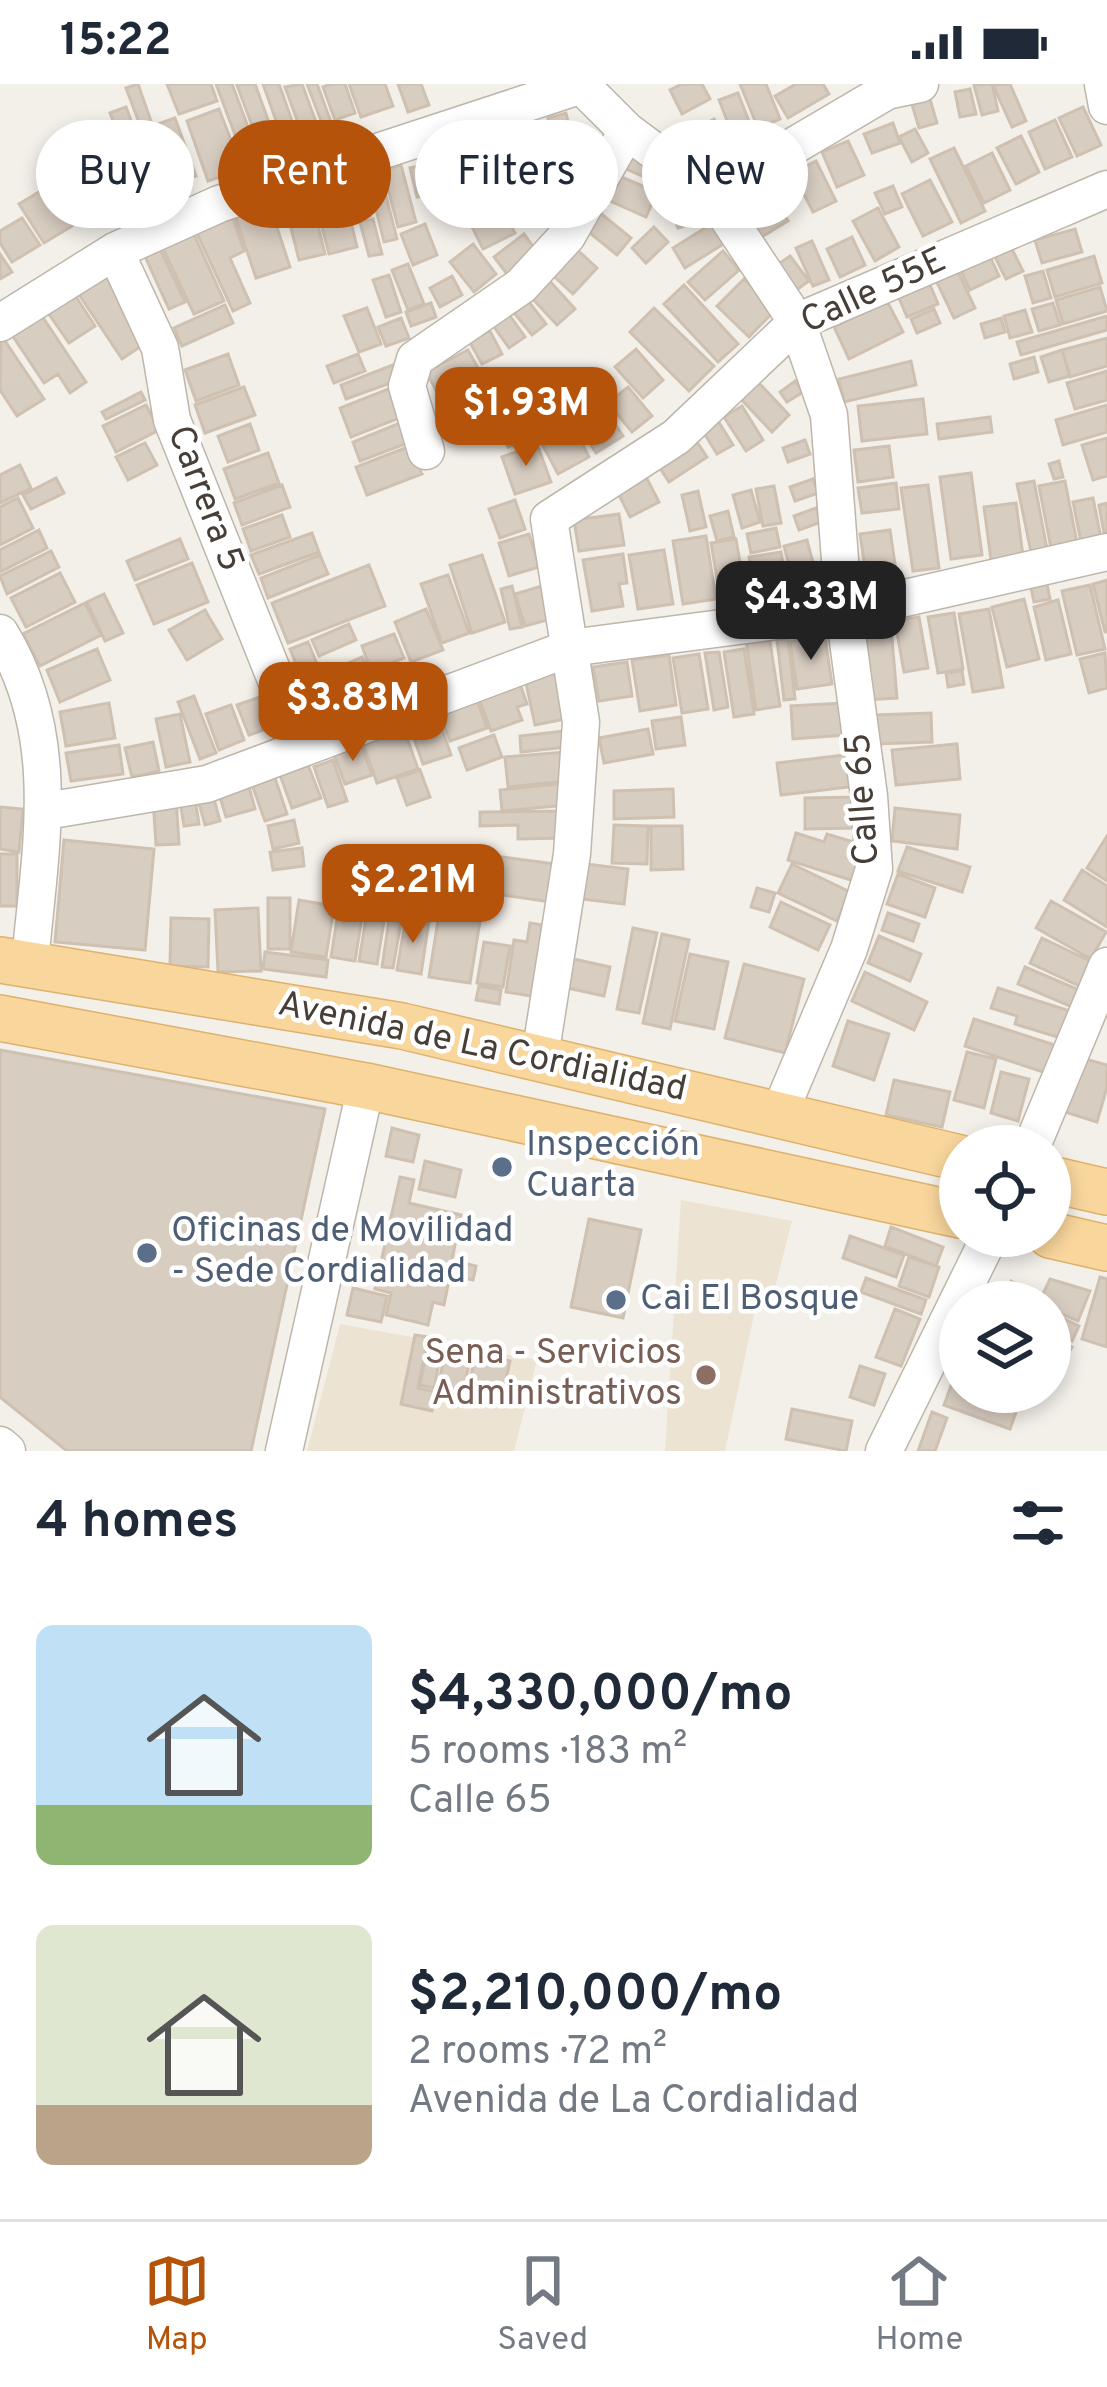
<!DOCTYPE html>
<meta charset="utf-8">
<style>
body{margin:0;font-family:Overpass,sans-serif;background:#f6f6f7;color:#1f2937;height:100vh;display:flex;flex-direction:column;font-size:45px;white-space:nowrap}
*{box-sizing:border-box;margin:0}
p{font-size:39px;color:#747a83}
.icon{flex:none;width:66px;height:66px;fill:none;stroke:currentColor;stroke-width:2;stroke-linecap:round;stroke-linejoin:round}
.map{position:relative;height:1367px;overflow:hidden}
.side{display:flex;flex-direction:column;background:#fff;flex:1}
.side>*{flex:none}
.hud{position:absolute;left:36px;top:36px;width:1035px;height:108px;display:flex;gap:24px}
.tools{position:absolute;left:939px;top:1041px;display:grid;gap:24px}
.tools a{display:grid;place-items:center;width:132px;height:132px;border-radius:50%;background:#fff;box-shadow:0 6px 18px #0003;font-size:60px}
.price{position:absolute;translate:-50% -102px;padding:0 27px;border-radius:24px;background:#b45309;color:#fff;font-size:39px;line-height:78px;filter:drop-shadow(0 3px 6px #0008)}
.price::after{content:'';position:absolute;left:50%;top:72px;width:36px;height:27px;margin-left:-18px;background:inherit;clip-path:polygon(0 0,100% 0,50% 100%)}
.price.selected{background:#222;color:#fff}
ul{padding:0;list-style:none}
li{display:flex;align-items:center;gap:36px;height:300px;padding:0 36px}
li span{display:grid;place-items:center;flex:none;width:336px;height:240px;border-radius:18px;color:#555}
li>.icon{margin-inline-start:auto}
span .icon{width:144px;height:144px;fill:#fffc;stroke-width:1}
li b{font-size:51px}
h2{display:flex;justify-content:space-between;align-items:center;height:144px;padding:0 36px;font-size:51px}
.pill{padding:0 42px;border-radius:54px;background:#fff;box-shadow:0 6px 18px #0003;font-size:42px;line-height:108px}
.pill.selected{background:#b45309;color:#fff}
.status{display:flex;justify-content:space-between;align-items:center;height:84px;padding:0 60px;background:#fff;direction:ltr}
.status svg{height:33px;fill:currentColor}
.tabs{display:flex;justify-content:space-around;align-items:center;height:168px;border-top:3px solid #e0e1e3;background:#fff;font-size:33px;color:#747a83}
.tabs a{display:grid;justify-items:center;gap:6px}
.tabs .selected{color:#b45309}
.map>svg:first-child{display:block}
</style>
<div class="status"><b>15:22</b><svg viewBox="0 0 49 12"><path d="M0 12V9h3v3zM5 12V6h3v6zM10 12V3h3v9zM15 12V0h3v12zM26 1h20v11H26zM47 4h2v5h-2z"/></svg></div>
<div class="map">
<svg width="1107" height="1367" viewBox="0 0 1107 1367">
<rect width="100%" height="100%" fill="#f3efe9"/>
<!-- education -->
<path fill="#ece3d3" d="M681 1116 792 1137 772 1215 758 1212 725 1367H665Z
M340 1240 537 1276 514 1367H307Z"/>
<!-- building -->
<path fill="#d8cdc1" stroke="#cfc1b2" stroke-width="3" d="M138 0 151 37 140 41 126 4Z
M167 0H211L217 17 179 30Z
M216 0H232L261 78 247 83Z
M255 0 278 63 262 68 237 1Z
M263 0H279L297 51 283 56Z
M302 0 320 49 304 55 285 3Z
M307 0H317L335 49 327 52Z
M331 0H345L355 29 335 36 323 3Z
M349 0H385L393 22 361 33Z
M398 0H421L429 21 408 28Z
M682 0H702L710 15 682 30 670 6Z
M740 0H766L780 35 758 44Z
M796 0H823L829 10 788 34 775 12Z
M992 0 998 27 982 31 974 1Z
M1010 0 1026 37 1012 43 993 1Z
M970 5 976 30 960 33 955 8Z
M738 9 754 50 735 57 719 16Z
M929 12 937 39 919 44 911 17Z
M126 23 137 52 121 58 110 29Z
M1083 23 1101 61 1077 72 1059 34Z
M219 25 242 85 208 97 187 37Z
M566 29 579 82 562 86 548 34Z
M175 34 196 92 164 103 144 45Z
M714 35 732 64 713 75 695 46Z
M1055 36 1072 73 1045 85 1029 48Z
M547 37 562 86 551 90 554 101 535 106 517 46Z
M893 39 900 59 872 69 864 50Z
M915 45 928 69 912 78 899 53Z
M1021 52 1039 88 1016 100 997 64Z
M75 54 114 115 79 137 53 96 69 86 56 66Z
M848 57 864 91 837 103 822 68Z
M509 58 531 108 506 120 483 70Z
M478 63 491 118 481 121 467 66Z
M954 64 985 127 961 139 930 75Z
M134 65 149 108 119 118 104 75Z
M461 65 471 106 447 111 437 71Z
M620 65 657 81 651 96 615 80Z
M150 69 161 101 152 105 141 72Z
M992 69 1010 106 984 119 966 82Z
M816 77 836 117 813 128 793 89Z
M432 79 439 108 417 113 410 84Z
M378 81 397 155 384 158 366 84Z
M401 81 416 138 398 143 383 86Z
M359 85 370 132 357 135 345 88Z
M612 89 657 108 646 133 601 113Z
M930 96 952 138 923 152 902 110Z
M893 102 902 123 885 130 875 109Z
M47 103 72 142 44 159 19 120Z
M764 103 776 123 756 136 744 115Z
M701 110 709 134 678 144 670 121Z
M267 113 290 183 256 194 233 125Z
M345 113 357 163 329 170 316 120Z
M313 122 325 170 299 176 287 128Z
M594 124 631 154 617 171 580 141Z
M780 124 788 137 755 157 747 144Z
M878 124 899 163 875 177 853 137Z
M502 125 515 149 483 165 471 141Z
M231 128 244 167 230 174 250 219 233 227 194 143Z
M22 134 40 161 12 178 0 159V147Z
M373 135 382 170 369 172 360 138Z
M713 139 725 159 685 184 673 164Z
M425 140 437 171 413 181 401 150Z
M654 143 668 158 646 179 632 164Z
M191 144 224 217 194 230 160 158Z
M1075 145 1082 168 1042 179 1035 156Z
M524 150 540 172 510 194 494 173Z
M852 153 865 181 840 193 827 165Z
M1006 153 1023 187 1006 195 989 161Z
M812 157 829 196 813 202 796 164Z
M473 160 496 190 474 208 450 178Z
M571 160 597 184 573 210 547 186Z
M158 161 185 218 169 225 143 168Z
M985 162 999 192 970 206 956 176Z
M723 167 739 186 705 216 688 198Z
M0 170 12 188 0 195Z
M790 172 809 197 788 212 770 186Z
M1094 172 1102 199 1055 213 1047 186Z
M952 175 975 224 954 234 931 186Z
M408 180 424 220 408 226 392 186Z
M101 182 150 256 122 275 72 200Z
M1043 187 1051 214 1033 219 1025 192Z
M925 189 938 220 907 233 894 202Z
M389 191 401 228 386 233 373 196Z
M452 192 462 211 440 223 430 204Z
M547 194 575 225 557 241 529 211Z
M744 195 776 225 749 253 717 222Z
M684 201 738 260 718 278 664 220Z
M1100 203 1107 227 1063 240 1056 216Z
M73 208 95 242 69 259 46 226Z
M526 214 546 240 532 251 511 225Z
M887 217 903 248 849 275 834 243Z
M431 219 436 233 411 242 406 228Z
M1053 219 1060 241 1039 247 1032 225Z
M225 221 233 239 182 262 174 244Z
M367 224 381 260 359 268 344 232Z
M654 224 714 282 689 307 630 248Z
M934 225 940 239 917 249 911 235Z
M1025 226 1032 248 1010 254 1004 232Z
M508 229 525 253 509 264 492 240Z
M42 232 86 298 70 309 58 290 44 299 12 251Z
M1107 232V246L1021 271 1017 258Z
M401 234 409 254 386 262 378 243Z
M1001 234 1005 248 985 254 981 240Z
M490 247 502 270 482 280 469 257Z
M1 251 44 315 17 332 0 306Z
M1107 254V282L1070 293 1062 266Z
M636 265 663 296 643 314 615 283Z
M468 266 487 300 445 322 426 288Z
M1062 266 1070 292 1049 298 1041 273Z
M228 270 239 301 196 317 185 286Z
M358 270 365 287 334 299 327 282Z
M1034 273 1038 288 1014 295 1010 280Z
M911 277 916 301 844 318 839 295Z
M398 279 404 294 346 315 341 301Z
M1107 287V316L1075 325 1067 299Z
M757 297 789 331 772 348 740 314Z
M795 297 803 308 787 318 780 308Z
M244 303 255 331 205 349 195 321Z
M628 303 652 332 632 348 608 319Z
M391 304 402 333 351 353 340 324Z
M141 308 145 316 106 335 102 328Z
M598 315 623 352 596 369 572 331Z
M923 315 927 350 862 357 858 322Z
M519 317 534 352 508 363 493 328Z
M146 321 159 346 116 368 103 342Z
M1107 321V348L1063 361 1056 336Z
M742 322 763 356 746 367 724 333Z
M563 323 589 373 558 390 531 339Z
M715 332 733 361 717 370 699 341Z
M990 333 992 348 939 355 937 340Z
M405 337 413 357 360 377 353 358Z
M250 340 259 366 228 378 218 352Z
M691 349 707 373 669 398 653 374Z
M1107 354V392L1093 396 1082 361Z
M805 356 810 370 788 378 783 364Z
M145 359 157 381 128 396 116 373Z
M537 360 551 398 515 410 502 373Z
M410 362 422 390 367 411 356 383Z
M889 362 893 393 858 398 854 366Z
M268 369 279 399 235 415 224 385Z
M1059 377 1063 393 1054 395 1049 380Z
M20 381 31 404 0 419V391Z
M971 389 982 471 951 475 940 393Z
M645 391 659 418 630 433 616 405Z
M56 394 64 409 31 425 23 411Z
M813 395 818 409 795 417 790 403Z
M1034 397 1047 465 1031 468 1017 400Z
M1065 397 1077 459 1051 464 1039 402Z
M896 399 899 425 862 429 858 404Z
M282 401 290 423 242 441 234 419Z
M928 401 939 484 913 487 901 404Z
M774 402 781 439 763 442 756 405Z
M751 406 760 438 742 444 733 411Z
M698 407 706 443 690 447 682 411Z
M18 414 33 444 0 461V423Z
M1093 414 1101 454 1081 458 1073 418Z
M515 416 525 445 500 454 489 425Z
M1016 419 1023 472 991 476 984 423Z
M1107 419V448L1104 449 1099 421Z
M816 424 821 438 799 446 794 432Z
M728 427 734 453 717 457 710 432Z
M619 430 624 461 579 467 574 436Z
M282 431 290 453 251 467 243 445Z
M776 444 780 463 751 469 747 450Z
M39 446 47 464 0 488V466Z
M890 446 896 487 866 491 860 450Z
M312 449 319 468 259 490 251 471Z
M529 450 539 483 509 492 499 459Z
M706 452 716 515 683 520 673 457Z
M180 455 188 475 135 496 127 477Z
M736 455 745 508 720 512 711 459Z
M807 456 817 494 794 500 784 462Z
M664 466 673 520 638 525 629 471Z
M51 467 59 483 7 510 0 492Z
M781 468 788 508 755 513 749 473Z
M623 470 627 499 619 500 623 522 592 527 583 476Z
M320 471 328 490 268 514 261 494Z
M482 471 505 538 472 549 450 481Z
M192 479 208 518 154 540 137 501Z
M369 481 385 522 288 559 272 519Z
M60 489 75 518 26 543 11 514Z
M448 491 469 549 442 559 421 500Z
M1107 496V548H1105L1093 500Z
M1047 500 1050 515 1034 518 1031 504Z
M545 501 555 534 525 542 515 510Z
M1090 501 1105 565 1077 571 1062 507Z
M512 502 522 543 510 545 501 505Z
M104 510 123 549 105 557 87 518Z
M1024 515 1039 575 1007 583 992 523Z
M1058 516 1071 570 1046 576 1034 523Z
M85 519 101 551 40 582 23 550Z
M426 525 443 566 411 578 395 538Z
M989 525 1003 603 973 608 959 530Z
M205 526 222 555 187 576 169 546Z
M954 529 963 585 938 589 928 533Z
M890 531 897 614 865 616 858 534Z
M919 533 928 584 904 588 895 537Z
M349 540 356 556 319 572 312 556Z
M394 550 404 574 371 587 362 562Z
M769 552 780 622 756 626 746 556Z
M825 553 832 600 797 605 790 557Z
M788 555 795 615 784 616 777 556Z
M308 558 335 624 317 631 290 565Z
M97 565 110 596 60 618 47 586Z
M744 565 754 630 734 633 724 568Z
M719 568 728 623 714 626 705 569Z
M1105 569 1107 604 1089 609 1080 575Z
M699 570 708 625 682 629 673 574Z
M669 571 676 621 640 627 632 576Z
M362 573 375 601 337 618 324 590Z
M627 578 632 612 599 617 593 583Z
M560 583 570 634 535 641 524 590Z
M962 587 964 600 948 603 946 589Z
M518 594 527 620 517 623 522 636 491 647 477 609Z
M475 610 487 644 450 657 438 624Z
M194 612 216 669 200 675 178 618Z
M260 613 272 643 249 651 237 621Z
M109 619 115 654 66 662 60 628Z
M842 619 845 651 793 655 791 622Z
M231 621 244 656 219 666 206 630Z
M931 629 932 658 875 660 874 631Z
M180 630 190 678 166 683 156 635Z
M437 630 451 671 423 680 409 640Z
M681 633 685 661 656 665 652 637Z
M401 637 418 685 377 699 360 651Z
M648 645 653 670 604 679 599 654Z
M565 647 567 663 521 668 520 652Z
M494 651 502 673 467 686 459 664Z
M153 658 159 687 132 693 125 664Z
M957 660 960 695 896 701 892 666Z
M119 661 123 690 71 697 66 669Z
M361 661 372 691 345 700 334 670Z
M565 668 567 697 508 703 505 673Z
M853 670 857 702 781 711 777 679Z
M333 676 347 717 328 723 314 683Z
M308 681 321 714 292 724 280 691Z
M272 685 287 730 265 737 249 692Z
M420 686 430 713 407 721 397 694Z
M246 692 255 725 226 733 216 700Z
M567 699 568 721 502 727 500 706Z
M211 704 220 737 205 741 196 708Z
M673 705 674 733 614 735V707Z
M194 709 199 740 184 742 179 711Z
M176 713 179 760 156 761 153 714Z
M859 713V744L805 745V714Z
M0 723 23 725 19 768 0 765Z
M895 724 960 731 957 765 892 757Z
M565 727V754L518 755V741L480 742V728Z
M294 736 299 759 273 765 268 742Z
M614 741 648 742 647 780 612 779Z
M651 742H682L683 785 651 786Z
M796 749 824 758 827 750 864 761 854 797 788 776Z
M1107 752V797L1087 784Z
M64 756 154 765 145 866 55 858Z
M907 763 970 783 962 808 898 787Z
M302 764 304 782 273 786 270 768Z
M0 770H17V822H0Z
M494 772 563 781 558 819 489 809Z
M586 780 628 785 624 820 582 815Z
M792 780 850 808 837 837 778 809Z
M1082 786 1107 802V843L1064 816Z
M898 790 935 804 925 833 887 820Z
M467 797H482V813H467Z
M757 804 775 809 769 828 751 823Z
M268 814H290V865H268Z
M299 816 334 822 326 873 291 868Z
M340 816 364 820 355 877 331 873Z
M1051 817 1106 848 1091 875 1036 844Z
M781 818 830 841 818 866 770 843Z
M368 822 386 825 377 880 359 877Z
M258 824 261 887 218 888 215 826Z
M440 824 481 831 470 899 429 893Z
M888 829 919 840 913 857 882 846Z
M406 833 429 837 421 890 397 886Z
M171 834 209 835 208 883 170 882Z
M389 836 401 838 393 884 382 883Z
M530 839 548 842 537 913 506 908 514 856 527 858Z
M633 844 657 849 639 929 617 925Z
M662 850 689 856 670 945 643 939Z
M879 852 921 870 910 897 868 879Z
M1042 854 1098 881 1086 905 1030 879Z
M484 858 510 862 503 903 477 899Z
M265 868 328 876 326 893 263 885Z
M690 870 728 878 714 945 675 937Z
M569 874 610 883 604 912 563 903Z
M744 880 804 895 785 969 725 954Z
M1025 883 1084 908 1077 925 1018 900Z
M865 888 927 918 914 946 852 917Z
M479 902 501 906 499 920 476 916Z
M998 904 1076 929 1067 956 1015 940 1017 932 991 924Z
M974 935 1058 962 1049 990 965 962Z
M848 937 889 950 874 996 833 982Z
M0 966 325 1025 251 1367H67L0 1313Z
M967 968 996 975 984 1024 954 1016Z
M1078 973 1107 981V1003L1097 1038 1062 1027Z
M1001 988 1029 995 1018 1037 991 1029Z
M894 996 950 1008 942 1043 886 1031Z
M392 1044 419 1051 413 1078 386 1072Z
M425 1077 461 1086 455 1113 419 1105Z
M400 1093 414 1096 409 1119 461 1131 452 1176 476 1182 473 1196 450 1191 444 1221 433 1218 428 1241 386 1231 391 1209 375 1205Z
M589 1135 641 1146 623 1234 571 1223Z
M891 1143 943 1163 936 1182 885 1162Z
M850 1152 904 1171 896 1193 843 1174Z
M909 1173 939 1183 929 1213 899 1202Z
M1100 1193 1107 1195V1263L1082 1255Z
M866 1194 926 1216 921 1230 861 1208Z
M1050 1195 1090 1207 1078 1237 1050 1225V1218H1039Z
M1011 1197 1038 1212 1035 1218H1000Z
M353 1204 387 1212 381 1238 347 1231Z
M895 1225 920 1235 901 1282 876 1273Z
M1054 1230 1079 1242 1072 1257 1050 1247Z
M415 1251 428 1253 418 1304 436 1308 432 1327 401 1320Z
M1051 1251 1072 1263 1050 1302V1252Z
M429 1255 443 1258 434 1304 420 1301Z
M446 1265 471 1270 461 1318 436 1312Z
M476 1269 510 1277 500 1322 466 1315Z
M860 1282 885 1290 874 1321 850 1313Z
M955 1291 960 1292V1308H1003L1021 1314 1010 1345 944 1321Z
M792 1325 852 1337 846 1367 786 1355Z
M932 1328 947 1334 935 1367H918Z"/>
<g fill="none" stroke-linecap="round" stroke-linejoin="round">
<!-- minor casing -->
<g stroke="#bfb6ab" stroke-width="39">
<path id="minor" d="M1103 0 1107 22
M583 3 627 47 712 110 797 238 829 331 844 528 869 712 874 785 849 865 779 1030
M712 110 887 7 920 0
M115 167 160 264 172 336 302 661
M0 239 115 167 219 120 585 0
M426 367 407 302 415 275 521 202 567 152 627 47
M0 549C64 652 40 765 30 878
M46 727 207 700 570 564 844 528 1107 468
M540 972 572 770 581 638 549 435 676 353 797 238 1107 105
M1032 1062 1107 882
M0 1361 7 1367
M284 1367 366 1002
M884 1367 990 1152"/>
</g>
<!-- major casing -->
<g stroke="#deb26c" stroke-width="48">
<path id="major" d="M0 876 402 942 960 1074
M0 934 366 1002 960 1131
M1050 1095 1107 1108
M1050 1151 1107 1164"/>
</g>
<!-- minor -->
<use href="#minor" stroke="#fff" stroke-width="36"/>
<!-- major -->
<use href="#major" stroke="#f9d69c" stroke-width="45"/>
</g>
<!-- markers -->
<g fill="#5c6f8a" stroke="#fff" stroke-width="4.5">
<circle cx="502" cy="1083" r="12"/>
<circle cx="147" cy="1169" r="12"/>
<circle cx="616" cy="1216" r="12"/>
</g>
<circle fill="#8d6e63" stroke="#fff" stroke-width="4.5" cx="706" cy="1291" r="12"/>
<g text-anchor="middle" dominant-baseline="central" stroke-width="9" stroke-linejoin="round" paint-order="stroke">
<!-- street labels -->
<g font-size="36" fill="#473f37" stroke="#fff">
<text transform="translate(874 208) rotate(-25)">Calle 55E</text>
<text transform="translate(204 415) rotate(69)">Carrera 5</text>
<text transform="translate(864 715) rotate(-94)">Calle 65</text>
<text transform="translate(482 964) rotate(12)">Avenida de La Cordialidad</text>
</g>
<!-- service labels -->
<g font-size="36" fill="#4e5e75" stroke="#fff" text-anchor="start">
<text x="526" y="1062">Inspección<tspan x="526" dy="41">Cuarta</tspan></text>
<text x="171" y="1148">Oficinas de Movilidad<tspan x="171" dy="41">- Sede Cordialidad</tspan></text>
<text x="640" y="1216">Cai El Bosque</text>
</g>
<!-- education labels -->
<g font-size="36" fill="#785e54" stroke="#fff" text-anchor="end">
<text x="682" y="1270">Sena - Servicios<tspan x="682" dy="41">Administrativos</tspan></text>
</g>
</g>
</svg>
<div class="tools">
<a><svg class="icon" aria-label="locate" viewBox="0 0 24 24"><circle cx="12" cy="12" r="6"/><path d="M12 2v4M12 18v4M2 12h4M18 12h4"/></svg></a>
<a><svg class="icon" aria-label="layers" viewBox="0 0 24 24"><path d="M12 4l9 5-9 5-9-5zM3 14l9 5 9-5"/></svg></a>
</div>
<b class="price" style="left:526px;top:385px">$1.93M</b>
<b class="price selected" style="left:811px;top:579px">$4.33M</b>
<b class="price" style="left:353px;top:680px">$3.83M</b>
<b class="price" style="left:413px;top:862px">$2.21M</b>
<div class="hud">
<a class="pill">Buy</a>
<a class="pill selected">Rent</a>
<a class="pill">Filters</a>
<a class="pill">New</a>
</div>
</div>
<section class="side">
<h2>4 homes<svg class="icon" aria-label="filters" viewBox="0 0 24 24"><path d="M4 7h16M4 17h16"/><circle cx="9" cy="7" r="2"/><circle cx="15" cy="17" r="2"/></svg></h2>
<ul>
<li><span style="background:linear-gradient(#bfe0f5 75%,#8fb573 0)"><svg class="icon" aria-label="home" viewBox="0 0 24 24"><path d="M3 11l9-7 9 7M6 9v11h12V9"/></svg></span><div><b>$4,330,000/mo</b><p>5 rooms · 183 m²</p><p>Calle 65</p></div></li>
<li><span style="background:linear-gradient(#dfe7d0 75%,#b9a48a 0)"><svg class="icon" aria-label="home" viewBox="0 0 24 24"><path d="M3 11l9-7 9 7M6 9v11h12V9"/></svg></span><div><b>$2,210,000/mo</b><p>2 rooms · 72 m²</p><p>Avenida de La Cordialidad</p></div></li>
</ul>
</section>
<nav class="tabs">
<a class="selected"><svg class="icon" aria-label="map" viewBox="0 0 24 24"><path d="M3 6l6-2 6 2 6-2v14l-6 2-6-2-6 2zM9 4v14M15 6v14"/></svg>Map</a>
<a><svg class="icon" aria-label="saved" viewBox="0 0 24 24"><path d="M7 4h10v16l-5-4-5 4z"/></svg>Saved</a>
<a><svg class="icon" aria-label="home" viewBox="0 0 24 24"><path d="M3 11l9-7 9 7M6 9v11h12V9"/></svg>Home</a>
</nav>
